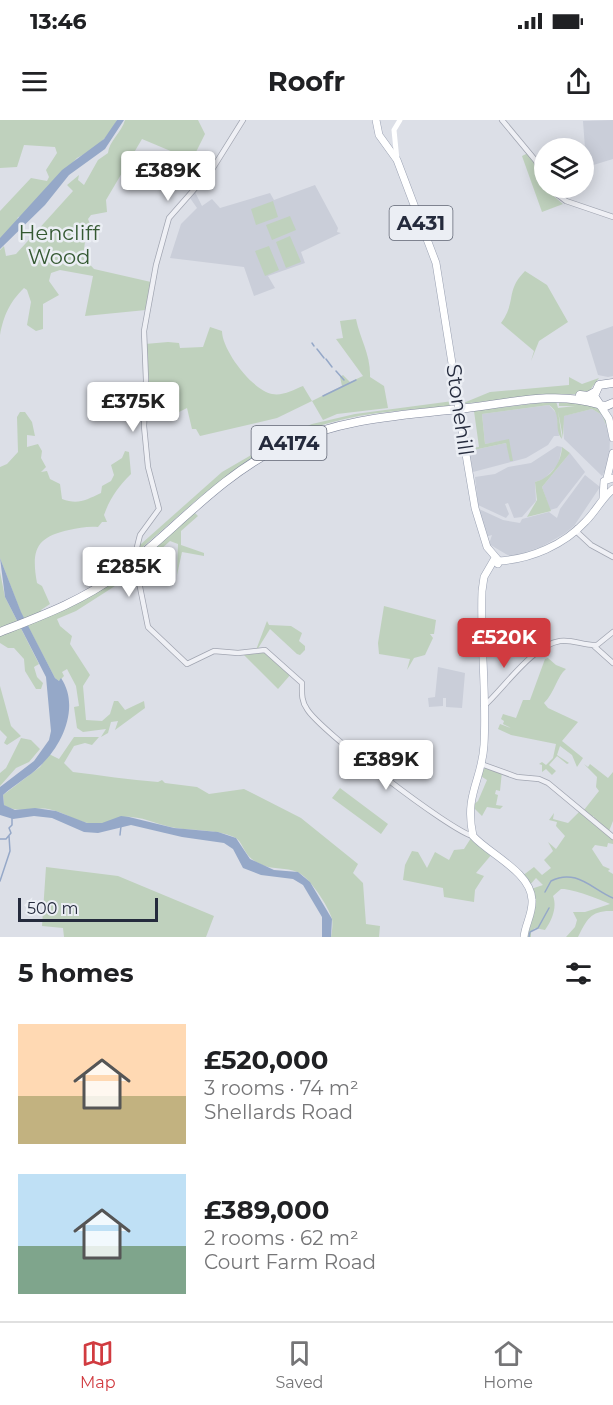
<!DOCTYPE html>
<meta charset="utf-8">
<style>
body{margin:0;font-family:Montserrat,sans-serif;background:#f6f6f6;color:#202124;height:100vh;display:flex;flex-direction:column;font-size:22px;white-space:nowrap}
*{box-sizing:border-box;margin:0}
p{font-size:20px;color:#757577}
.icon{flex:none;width:33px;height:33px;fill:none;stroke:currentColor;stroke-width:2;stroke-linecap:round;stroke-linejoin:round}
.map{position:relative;height:817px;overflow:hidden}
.panel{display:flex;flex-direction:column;background:#fff;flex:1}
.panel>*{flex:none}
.controls{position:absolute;left:534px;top:18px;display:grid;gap:12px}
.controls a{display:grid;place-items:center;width:60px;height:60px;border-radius:50%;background:#fff;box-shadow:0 3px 15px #0003;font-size:30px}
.scale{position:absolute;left:18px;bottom:15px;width:140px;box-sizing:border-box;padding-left:6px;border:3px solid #252b3d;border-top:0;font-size:16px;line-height:21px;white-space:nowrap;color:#252b3d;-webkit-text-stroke:4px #ebeef4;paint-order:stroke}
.price{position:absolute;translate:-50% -51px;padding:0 14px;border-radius:6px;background:#fff;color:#222;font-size:20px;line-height:39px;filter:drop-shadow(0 2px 3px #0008)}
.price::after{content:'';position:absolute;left:50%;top:36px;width:18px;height:14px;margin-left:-9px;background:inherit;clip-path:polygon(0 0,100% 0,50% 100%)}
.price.current{background:#d13b40;color:#fff}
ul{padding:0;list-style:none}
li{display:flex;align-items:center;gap:18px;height:150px;padding:0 18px}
li span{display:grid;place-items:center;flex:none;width:168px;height:120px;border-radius:0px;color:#555}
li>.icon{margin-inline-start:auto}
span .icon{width:72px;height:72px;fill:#fffc;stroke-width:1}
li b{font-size:26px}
h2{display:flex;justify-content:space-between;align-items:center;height:72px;padding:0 18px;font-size:26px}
.status{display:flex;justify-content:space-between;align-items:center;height:42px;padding:0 30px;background:#fff;direction:ltr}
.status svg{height:16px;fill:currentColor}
header{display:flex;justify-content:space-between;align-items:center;height:78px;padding:0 18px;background:#fff;font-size:27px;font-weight:700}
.menu{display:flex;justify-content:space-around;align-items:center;height:84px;border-top:2px solid #e0e0e0;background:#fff;font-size:16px;color:#757577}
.menu a{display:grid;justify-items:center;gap:3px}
.menu .current{color:#d13b40}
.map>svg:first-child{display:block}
</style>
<div class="status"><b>13:46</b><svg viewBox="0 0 49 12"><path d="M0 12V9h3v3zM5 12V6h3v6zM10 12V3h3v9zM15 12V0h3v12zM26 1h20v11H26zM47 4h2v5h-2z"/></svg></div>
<header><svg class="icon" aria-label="menu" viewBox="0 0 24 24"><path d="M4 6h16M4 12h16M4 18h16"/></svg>Roofr<svg class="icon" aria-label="share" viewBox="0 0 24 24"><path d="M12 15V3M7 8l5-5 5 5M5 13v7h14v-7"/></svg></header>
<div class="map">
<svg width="613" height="817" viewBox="0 0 613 817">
<rect width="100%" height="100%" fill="#dcdfe7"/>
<!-- built -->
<path fill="#caced9" d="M613 0V39L590 46 585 28 583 1Z
M315 65 338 108 337 112 341 113 301 132 305 143 268 156 275 168 254 176 244 147 170 138 181 104 197 88 190 78 195 72 202 86 212 79 220 88 270 73 274 80Z
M613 206V256L608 257 598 255 586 216Z
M549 285 557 294 559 316H554L548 325 526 338 473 352 469 331 506 323 511 338 508 320 485 324 482 294Z
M592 289 602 295 610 316 609 345 602 356 564 319 563 296Z
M557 326 562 327 558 345 544 359 535 362 536 381 522 397 514 398 508 383 505 384 509 394 506 398 478 385 475 357 495 354 508 347 531 343Z
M570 333 585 352 557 388 550 390 542 367Z
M585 355 600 367 574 406 564 414 541 427 511 437 489 424 492 415 485 417 479 389 503 400 520 403 522 399 549 392 557 398 560 389Z
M438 547 465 553 462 588 446 587V578H443V586L429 587 428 578 435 577Z"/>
<!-- green -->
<path fill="#bfd1bd" d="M0 0H117C109 17 94 30 77 38L24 96 18 97 14 107 0 120V91L31 58 47 61 49 57 46 50 57 33 55 27 24 25 17 47 0 48Z
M125 0H198L205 14 192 40 142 19 106 80 107 92 91 95 88 99 91 106 86 114 83 137 94 149 151 162 146 190 85 196 93 156 60 150 51 153 49 161 59 175 43 184V209L36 211 27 205 31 182 27 170 24 168C9 183 4 195 0 215V130L4 126 6 136 16 134 73 71 67 65 79 55 78 60 84 65 98 40 108 33C109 21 122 12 125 0Z
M528 33 536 43 544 68 563 84 542 92 522 36Z
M273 81 278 97 256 105 251 89Z
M290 96 296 110 272 120 266 105Z
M290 116 301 142 286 148 276 122Z
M269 126 279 150 265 156 255 131Z
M525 151 547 165 568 202 539 221 531 241 534 231 501 203C517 181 505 171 525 151Z
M356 199C360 219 371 235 370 257L384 266 388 288 337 294 323 300 312 281 342 266 340 257 343 255 350 262 363 256 336 219 343 218 340 201Z
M210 207 222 211C222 230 252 270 272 274 283 276 293 270 303 266L312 281 277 298 200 316 196 309H192L187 288 179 292 178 284 163 286 147 279 145 224 168 222 179 223 180 228 203 227Z
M569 257 582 264 599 258 587 274 543 275 461 284 490 272 569 265Z
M453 281 456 285C414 290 370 291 329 303 251 324 197 381 137 432L138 422 141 424 222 352 284 316 312 304 355 294Z
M556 281 558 288 575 286H559V281L592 284 605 292 608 310 602 295 592 289 564 296 563 318 558 291 562 319C553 309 563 294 549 285L482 294 485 324 509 319 513 341H510L506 323 469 331 470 328 479 327 474 291Z
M20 292H25L32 302 35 316 27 315V327L38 324 42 331 41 338 46 347 41 352 47 351 50 359 60 364 62 379C78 385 86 380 101 373L102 366 111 361 114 355 111 345 122 338 125 331 129 332 131 354C118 367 110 378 104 395L107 402H102L98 407C88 406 79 408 69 410 36 417 31 430 37 463L42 466 50 484 41 490 44 498 75 484 195 393 198 396 181 411V425L204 433V436L182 432 177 455 178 424 170 421 148 441 143 450 137 451 134 448 136 462 115 466 76 491 57 499 60 506 72 516 70 524 90 555 83 566 86 600 102 601 110 594 114 581H118L125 590 144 581 145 588 115 610 118 601 111 602 108 613 101 617 106 609 83 612 77 608 74 587 79 586 76 566 67 549 62 552 64 556 59 561 55 558 21 493 0 438V347L7 344 18 332 17 297Z
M562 327 570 333 542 367 551 391 527 397 537 380 535 362C551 358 561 343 562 327Z
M0 452 5 477 39 544 34 547 37 557 43 563 41 569H36L25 551 24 539 14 528H8L0 523Z
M384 486 436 500 434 514H430L433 518 425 535 414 538 407 550 410 539 379 534 378 523Z
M267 501 269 505 291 506 302 513 299 521 305 526V530L300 535 297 534 270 509 257 530H263L291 554 278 569 243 534 256 530Z
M548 538 556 545 566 549C557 556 555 572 544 583L548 588 578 602 562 621 583 638 577 647 572 635 560 626 557 635 569 643 567 644 557 636 549 645 556 651 552 655 546 649 542 652V645L539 644 542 642 546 645 553 638 556 624 511 615 498 609 500 604 511 608 503 604 504 601 501 599 503 594 516 598 523 580H530L545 539Z
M0 566 11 606 21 616 7 625 4 623 7 617 0 610Z
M74 617H99L92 625 85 623 74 626 64 643 73 652C99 655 130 660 158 662L162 660 165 663 197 667 209 674 244 669 301 698 358 744 353 753 363 763 366 804 380 806 379 817H331C332 812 333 804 332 799 329 787 309 756 297 752 286 747 274 750 262 745 241 736 245 722 234 717 216 709 195 711 176 708 161 706 147 698 131 697 118 695 109 704 96 704 79 704 65 692 48 689 34 687 17 694 4 685L3 675 40 647 49 634 59 639Z
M21 618 31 620 40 629 29 642 16 648 0 666V653L6 648Z
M584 644 588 647 590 644 608 658 613 652V701L609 711 593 698 594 696 592 697 584 690 599 671 596 667 597 657Z
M485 648 502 651 500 671 496 670 495 674 498 675 496 685 503 686 500 689 487 687 482 696 472 686 478 681 487 660 479 655Z
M340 668 388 704 381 714 332 678Z
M579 692 613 718V724L608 723 607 727 595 725 592 729 603 746 610 749 608 751 613 754V791C591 790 587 799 578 817H566L575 807 577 800 573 792H585L610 784C600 779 570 768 561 769L553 776C557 786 553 799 545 810L535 808 531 812V817H526L531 769 543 765 536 758 529 766 522 756 534 747 542 755 551 748 544 740 553 731 548 722 556 729 565 716 556 706 557 702 549 700 554 693 553 699 568 703Z
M471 718 492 734 476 753 484 756 475 770 474 782 444 777 443 768 403 760 405 745 412 731 418 732 427 748 435 732 449 740 454 730 464 729Z
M46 747 118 756 214 796 206 817H64L63 808 42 806Z"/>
<!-- water -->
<path fill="#95a8c8" d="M117 0H124L105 29 69 55 45 85 0 129V118L62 50 104 19Z
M0 438 21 492 55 558 59 561 61 558C80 586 63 625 40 646 29 657 15 664 3 675L4 685 15 690 35 688 56 691 87 703H102L121 696 129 697 174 708 218 712 236 718 250 739 274 750 298 752 310 762 332 799 331 817H322V797L303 765 293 759 261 755 243 748 233 729 224 723 182 717 131 705 98 713 84 712 52 698 34 696 13 699 0 695V667L34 641 49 620 51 611 46 557 5 477Z"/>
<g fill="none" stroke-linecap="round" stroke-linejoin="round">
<!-- stream -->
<path stroke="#95a8c8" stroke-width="1.5" d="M312 223 314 226
M317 229 324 238
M326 239 332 247
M336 251 344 260
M323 276 356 260
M120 715 121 706
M0 719H6L11 713 9 708 12 705V697
M0 761 10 731 9 716
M545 772 551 761C576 748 592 769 613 778
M529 817 530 812 538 808 549 788"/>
<!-- tertiary casing -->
<g stroke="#a1a5b1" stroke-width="6">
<path id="tertiary" d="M502 0 536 41 544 60
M549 68 566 81 613 97
M577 408 576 411 591 425 613 437
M136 431 140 415 159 389 148 347 144 306 146 260 144 211 156 145 169 98 213 48 243 0
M136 447 148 507 187 544 214 531 238 533 265 530 302 563C302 572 301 581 307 589 319 610 452 712 473 716
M594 526 613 543
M484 586C504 568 533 525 560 521 572 519 585 526 597 525L613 512
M481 644 517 657 539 659 548 663 613 717"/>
</g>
<!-- primary casing -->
<g stroke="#9ba2b3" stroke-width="8">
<path id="primary" d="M376 0 379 15 397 40 436 143 458 281
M600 285 609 299 613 318
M459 293 475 388 487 427 499 441
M607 358 613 333
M603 378 604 361 613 358
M495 438 484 457 482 471C480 523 487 574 484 625 482 661 464 674 473 716 489 734 531 752 532 780 533 793 525 805 524 817
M498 444 499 441C531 439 564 425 586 401 596 391 602 378 613 369"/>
</g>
<!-- trunk casing -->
<g stroke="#838a9e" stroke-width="9">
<path id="trunk" d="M613 263 599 265 594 276 600 285 606 286 613 283
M580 275 588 276 595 272
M0 512C41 496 82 481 118 454 173 412 219 356 282 326 340 298 404 295 467 288 509 283 557 271 598 284"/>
</g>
<!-- tertiary -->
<use href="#tertiary" stroke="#eff0f5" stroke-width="4.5"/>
<!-- secondary -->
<path stroke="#fff" stroke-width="5" d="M397 40 394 10 400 0"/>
<!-- primary -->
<use href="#primary" stroke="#fff" stroke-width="7"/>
<!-- trunk -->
<use href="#trunk" stroke="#fff" stroke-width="8"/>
<!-- tertiary-bridge casing -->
<g stroke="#a1a5b1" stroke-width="6" stroke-linecap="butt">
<path id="tertiary-bridge" d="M136 447V431"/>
</g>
<!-- primary-bridge casing -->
<g stroke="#9ba2b3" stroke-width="8" stroke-linecap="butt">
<path id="primary-bridge" d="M458 281 459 293"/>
</g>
<!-- tertiary-bridge -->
<use href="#tertiary-bridge" stroke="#eff0f5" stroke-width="4.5"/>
<!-- primary-bridge -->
<use href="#primary-bridge" stroke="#fff" stroke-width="7"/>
</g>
<g text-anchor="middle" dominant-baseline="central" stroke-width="5" stroke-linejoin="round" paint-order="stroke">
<!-- shield labels -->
<g fill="#ebeef4" stroke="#606674" stroke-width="1.5">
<rect x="389.5" y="86" width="63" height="34" rx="4.5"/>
<rect x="251.5" y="306" width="75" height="34" rx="4.5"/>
</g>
<g font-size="20" font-weight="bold" fill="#252b3d">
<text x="421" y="103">A431</text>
<text x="289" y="323">A4174</text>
</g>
<!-- park labels -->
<g font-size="21" fill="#355932" stroke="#ebeef4">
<text x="59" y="112">Hencliff<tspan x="59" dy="24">Wood</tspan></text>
</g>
<!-- street labels -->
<g font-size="21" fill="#252b3d" stroke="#ebeef4">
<text transform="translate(460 290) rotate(82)">Stonehill</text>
</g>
</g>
</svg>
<div class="controls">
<a><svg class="icon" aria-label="layers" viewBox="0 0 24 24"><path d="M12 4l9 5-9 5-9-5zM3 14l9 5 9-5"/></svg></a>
</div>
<div class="scale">500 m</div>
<b class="price" style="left:168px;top:82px">£389K</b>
<b class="price" style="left:133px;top:313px">£375K</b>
<b class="price" style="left:129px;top:478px">£285K</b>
<b class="price current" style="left:504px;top:549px">£520K</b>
<b class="price" style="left:386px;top:671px">£389K</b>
</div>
<section class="panel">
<h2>5 homes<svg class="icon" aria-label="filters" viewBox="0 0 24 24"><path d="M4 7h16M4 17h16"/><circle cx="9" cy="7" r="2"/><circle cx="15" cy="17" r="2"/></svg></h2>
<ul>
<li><span style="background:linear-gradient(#ffd9b3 60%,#c2b280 0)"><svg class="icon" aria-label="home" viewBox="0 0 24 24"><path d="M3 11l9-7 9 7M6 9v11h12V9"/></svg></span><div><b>£520,000</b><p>3 rooms · 74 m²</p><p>Shellards Road</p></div></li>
<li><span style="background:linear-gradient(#bfe0f5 60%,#7fa58c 0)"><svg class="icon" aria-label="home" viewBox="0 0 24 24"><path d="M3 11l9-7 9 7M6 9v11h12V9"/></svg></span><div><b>£389,000</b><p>2 rooms · 62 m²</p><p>Court Farm Road</p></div></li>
</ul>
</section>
<nav class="menu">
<a class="current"><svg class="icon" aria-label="map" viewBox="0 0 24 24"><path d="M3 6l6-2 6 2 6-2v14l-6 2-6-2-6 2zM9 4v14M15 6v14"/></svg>Map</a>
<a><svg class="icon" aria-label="saved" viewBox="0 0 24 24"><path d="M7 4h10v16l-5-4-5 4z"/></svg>Saved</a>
<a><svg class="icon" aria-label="home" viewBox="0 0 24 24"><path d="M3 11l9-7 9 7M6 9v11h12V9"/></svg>Home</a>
</nav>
